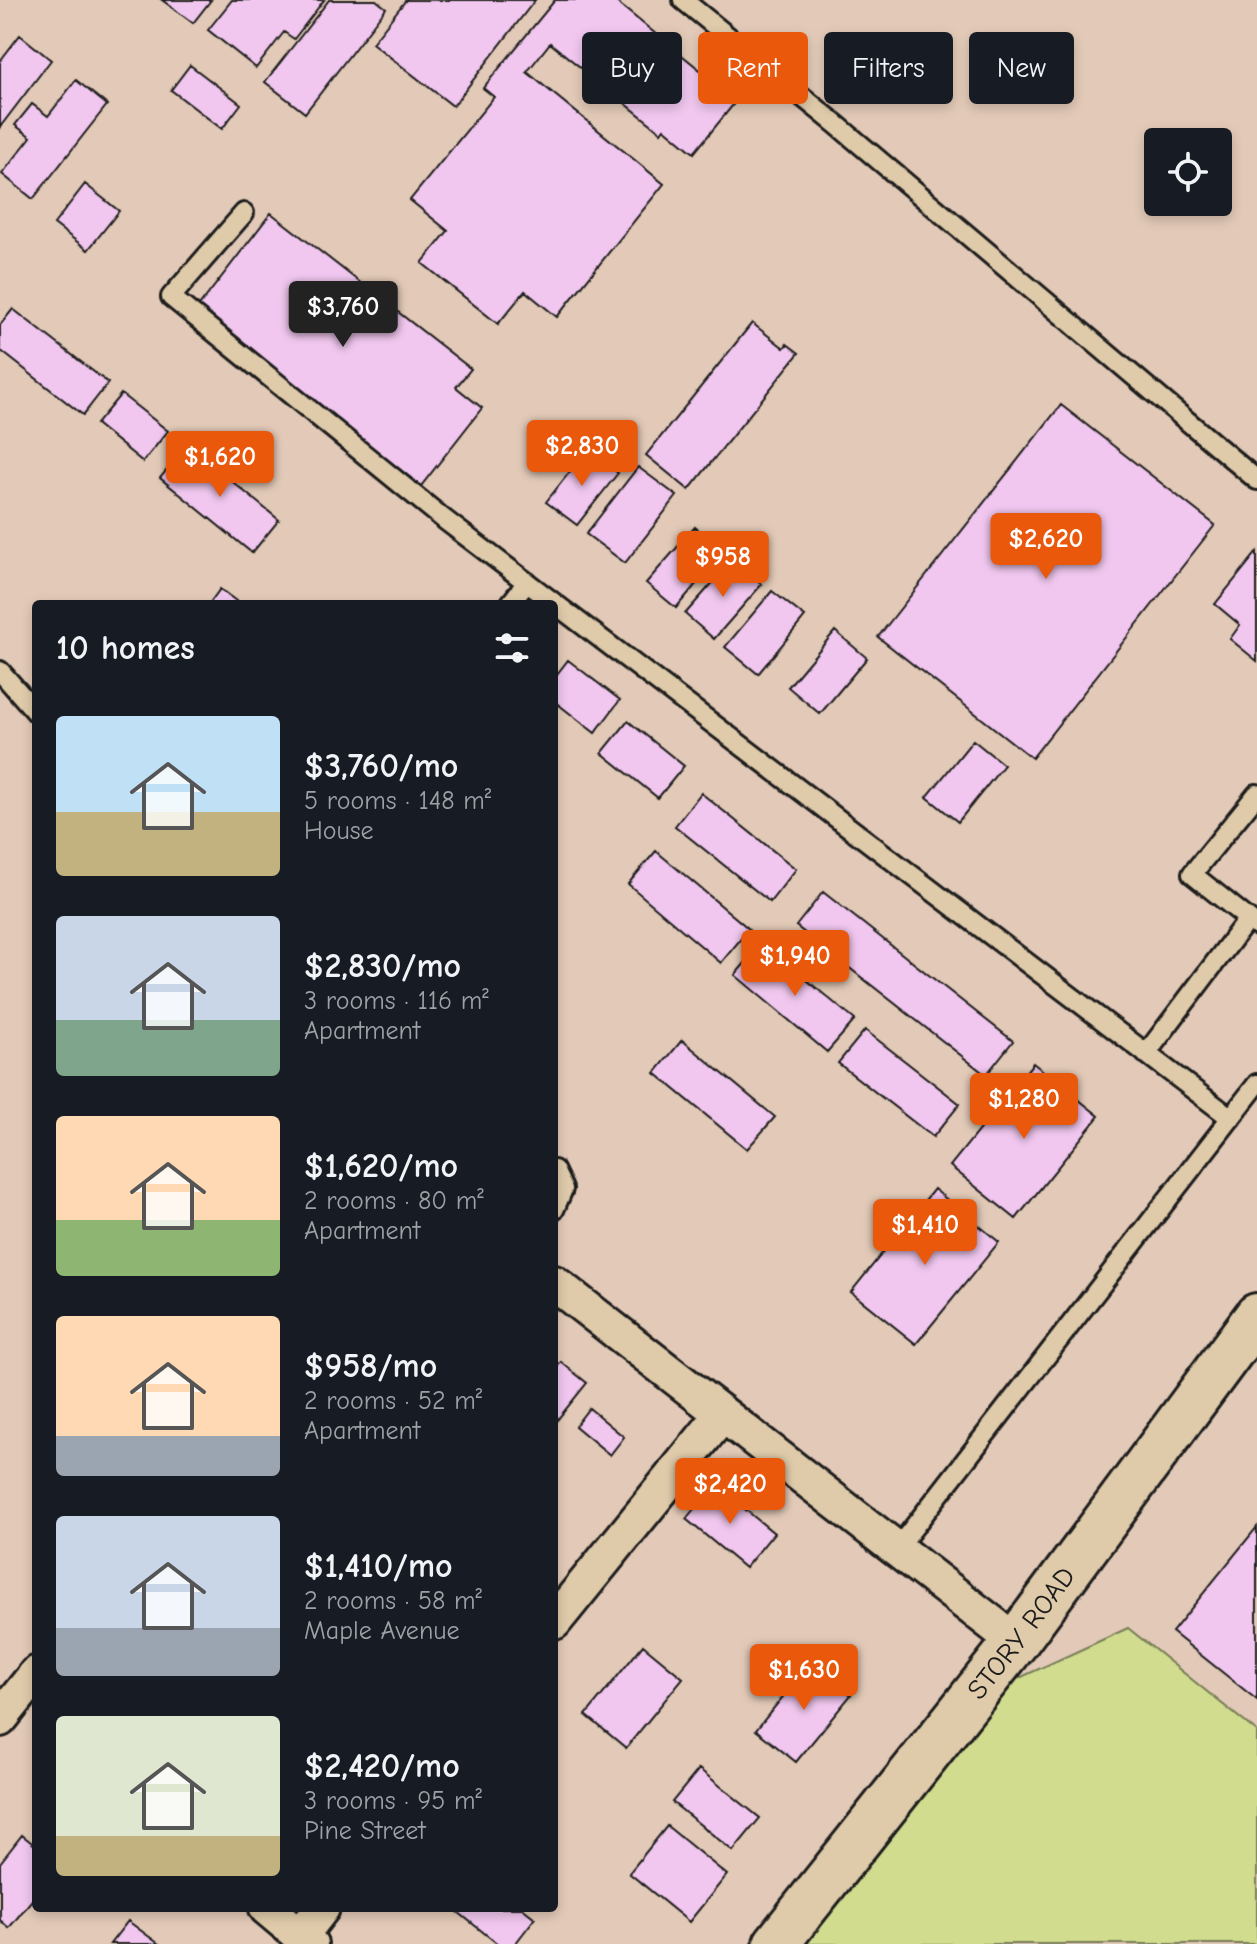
<!DOCTYPE html>
<meta charset="utf-8">
<style>
body{margin:0;font-family:"Comic Neue",sans-serif;background:#20242c;color:#f1f3f6;height:100vh;display:flex;flex-direction:column;font-size:30px;white-space:nowrap}
*{box-sizing:border-box;margin:0}
p{font-size:26px;color:#9ea1a6}
.icon{flex:none;width:44px;height:44px;fill:none;stroke:currentColor;stroke-width:2;stroke-linecap:round;stroke-linejoin:round}
.map{position:relative;flex:1;overflow:hidden}
.details{position:absolute;left:32px;top:600px;width:526px;height:1312px;display:flex;flex-direction:column;background:#171b24;border-radius:8px;box-shadow:0 4px 12px #0003}
.details>*{flex:none}
.top-card{position:absolute;left:582px;top:32px;width:554px;height:72px;display:flex;gap:16px}
.buttons{position:absolute;left:1144px;top:128px;display:grid;gap:16px}
.buttons a{display:grid;place-items:center;width:88px;height:88px;border-radius:8px;background:#171b24;box-shadow:0 4px 12px #0003;font-size:40px}
.price{position:absolute;translate:-50% -68px;padding:0 18px;border-radius:8px;background:#ea580c;color:#fff;font-size:26px;line-height:52px;filter:drop-shadow(0 2px 4px #0008)}
.price::after{content:'';position:absolute;left:50%;top:48px;width:24px;height:18px;margin-left:-12px;background:inherit;clip-path:polygon(0 0,100% 0,50% 100%)}
.price.on{background:#222;color:#fff}
ul{padding:0;list-style:none}
li{display:flex;align-items:center;gap:24px;height:200px;padding:0 24px}
li span{display:grid;place-items:center;flex:none;width:224px;height:160px;border-radius:8px;color:#555}
li>.icon{margin-inline-start:auto}
span .icon{width:96px;height:96px;fill:#fffc;stroke-width:1}
li b{font-size:34px}
h2{display:flex;justify-content:space-between;align-items:center;height:96px;padding:0 24px;font-size:34px}
.pill{padding:0 28px;border-radius:8px;background:#171b24;box-shadow:0 4px 12px #0003;font-size:28px;line-height:72px}
.pill.on{background:#ea580c;color:#fff}
.map>svg:first-child{display:block}
</style>
<div class="map">
<svg width="1257" height="1944" viewBox="0 0 1257 1944">
<rect width="100%" height="100%" fill="#e3cab8"/>
<filter id="ink" filterUnits="userSpaceOnUse"><feTurbulence type="fractalNoise" baseFrequency=".0125" numOctaves="2"/><feDisplacementMap in="SourceGraphic" scale="16" xChannelSelector="R" yChannelSelector="G"/><feConvolveMatrix kernelMatrix="1 2 1 2 8 2 1 2 1" color-interpolation-filters="sRGB"/></filter>
<g filter="url(#ink)">
<!-- green -->
<path fill="#d1dc8f" stroke="#767c56" stroke-width="2" d="M1128 1628 1257 1732V1944H799L980 1696Z"/>
<!-- building -->
<path fill="#f1c7ef" stroke="#1c1c1c" stroke-width="2" d="M162 0H211L193 23Z
M232 0H324L294 39 284 32 256 68 208 30Z
M329 0H376L386 8 305 113 265 82Z
M406 0H535L453 106 372 43Z
M555 0H614L737 100 694 153 664 128 661 132 550 43 527 72 664 184 557 317 525 291 498 324 422 263 448 231 410 200 494 97 483 88Z
M20 35 51 60 0 127V61Z
M190 65 241 104 222 129 171 90Z
M76 80 107 105 33 199 2 174 31 137 15 125 32 104 48 116Z
M85 184 119 211 88 250 54 224Z
M271 213 471 369 456 387 482 408 421 486 196 310Z
M13 309 108 383 83 415 0 350V325Z
M752 323 784 348 787 344 799 353 689 490 646 455Z
M121 394 168 431 143 462 96 424Z
M1061 405 1215 525 1032 758 878 637Z
M188 445 279 520 252 553 160 478Z
M587 450 618 473 577 525 546 502Z
M638 467 677 496 625 563 586 534Z
M695 527 724 551 676 608 646 583Z
M1257 552V661L1230 639 1240 625 1215 604Z
M733 560 762 584 714 639 685 614Z
M220 589 240 604H209Z
M772 591 805 617 758 674 725 647Z
M835 631 867 658 820 714 788 687Z
M568 660 620 700 595 733 554 701V678Z
M628 721 684 766 658 798 602 753Z
M973 740 1004 765 958 822 927 797Z
M701 793 796 869 770 902 675 826Z
M656 851 749 929 721 963 628 884Z
M823 892 1013 1041 986 1075 796 926Z
M762 943 855 1020 827 1052 735 975Z
M865 1030 960 1104 933 1137 838 1063Z
M682 1040 775 1117 747 1149 655 1073Z
M1033 1063 1099 1116 1016 1219 950 1166Z
M934 1189 999 1242 916 1344 851 1292Z
M561 1362 587 1383 554 1424V1371Z
M589 1408 624 1437 610 1455 575 1426Z
M714 1484 774 1533 745 1568 686 1519Z
M1257 1527V1700L1172 1632Z
M643 1645 683 1678 626 1748 586 1715Z
M811 1662 851 1695 796 1762 756 1730Z
M699 1769 760 1818 733 1851 672 1802Z
M667 1826 727 1875 689 1922 629 1873Z
M22 1835 36 1846V1895L9 1928 0 1920V1863Z
M453 1908H522L535 1918 515 1944H498Z
M128 1921 159 1944H110Z"/>
<g fill="none" stroke-linecap="round" stroke-linejoin="round">
<!-- lane casing -->
<g stroke="#1c1c1c" stroke-width="24">
<path id="lane" d="M683 0 836 124 1257 480
M244 213 171 297 445 520 1231 1118
M510 604 527 582
M0 671 36 712
M1257 794 1192 874 1257 926
M1146 1054 1248 919
M554 1170 563 1189 554 1210
M896 1550 1257 1084"/>
</g>
<!-- street casing -->
<g stroke="#1c1c1c" stroke-width="40">
<path id="street" d="M554 1283 1016 1642
M554 1622 722 1415
M0 1719 36 1674
M267 1908 310 1944
M300 1936 322 1908"/>
</g>
<!-- secondary casing -->
<g stroke="#1c1c1c" stroke-width="50">
<g id="secondary">
<path id="s1" d="M776 1944 1016 1642 1257 1316"/>
</g>
</g>
<!-- lane -->
<use href="#lane" stroke="#dfcbaa" stroke-width="18"/>
<!-- street -->
<use href="#street" stroke="#dfcbaa" stroke-width="34"/>
<!-- secondary -->
<use href="#secondary" stroke="#dfcbaa" stroke-width="44"/>
</g>
</g>
<g text-anchor="middle" dominant-baseline="central" stroke-width="8" stroke-linejoin="round" paint-order="stroke">
<!-- street labels -->
<g font-size="28" fill="#1c1c1c" stroke="#dfcbaa">
<text stroke="none"><textPath href="#s1" startOffset="396">STORY ROAD</textPath></text>
</g>
</g>
</svg>
<div class="buttons">
<a><svg class="icon" aria-label="locate" viewBox="0 0 24 24"><circle cx="12" cy="12" r="6"/><path d="M12 2v4M12 18v4M2 12h4M18 12h4"/></svg></a>
</div>
<b class="price on" style="left:343px;top:349px">$3,760</b>
<b class="price" style="left:582px;top:488px">$2,830</b>
<b class="price" style="left:220px;top:499px">$1,620</b>
<b class="price" style="left:1046px;top:581px">$2,620</b>
<b class="price" style="left:723px;top:599px">$958</b>
<b class="price" style="left:795px;top:998px">$1,940</b>
<b class="price" style="left:1024px;top:1141px">$1,280</b>
<b class="price" style="left:925px;top:1267px">$1,410</b>
<b class="price" style="left:730px;top:1526px">$2,420</b>
<b class="price" style="left:804px;top:1712px">$1,630</b>
<div class="top-card">
<a class="pill">Buy</a>
<a class="pill on">Rent</a>
<a class="pill">Filters</a>
<a class="pill">New</a>
</div>
<section class="details">
<h2>10 homes<svg class="icon" aria-label="filters" viewBox="0 0 24 24"><path d="M4 7h16M4 17h16"/><circle cx="9" cy="7" r="2"/><circle cx="15" cy="17" r="2"/></svg></h2>
<ul>
<li><span style="background:linear-gradient(#bfe0f5 60%,#c2b280 0)"><svg class="icon" aria-label="home" viewBox="0 0 24 24"><path d="M3 11l9-7 9 7M6 9v11h12V9"/></svg></span><div><b>$3,760/mo</b><p>5 rooms · 148 m²</p><p>House</p></div></li>
<li><span style="background:linear-gradient(#c9d6e8 65%,#7fa58c 0)"><svg class="icon" aria-label="home" viewBox="0 0 24 24"><path d="M3 11l9-7 9 7M6 9v11h12V9"/></svg></span><div><b>$2,830/mo</b><p>3 rooms · 116 m²</p><p>Apartment</p></div></li>
<li><span style="background:linear-gradient(#ffd9b3 65%,#8fb573 0)"><svg class="icon" aria-label="home" viewBox="0 0 24 24"><path d="M3 11l9-7 9 7M6 9v11h12V9"/></svg></span><div><b>$1,620/mo</b><p>2 rooms · 80 m²</p><p>Apartment</p></div></li>
<li><span style="background:linear-gradient(#ffd9b3 75%,#9aa5b1 0)"><svg class="icon" aria-label="home" viewBox="0 0 24 24"><path d="M3 11l9-7 9 7M6 9v11h12V9"/></svg></span><div><b>$958/mo</b><p>2 rooms · 52 m²</p><p>Apartment</p></div></li>
<li><span style="background:linear-gradient(#c9d6e8 70%,#9aa5b1 0)"><svg class="icon" aria-label="home" viewBox="0 0 24 24"><path d="M3 11l9-7 9 7M6 9v11h12V9"/></svg></span><div><b>$1,410/mo</b><p>2 rooms · 58 m²</p><p>Maple Avenue</p></div></li>
<li><span style="background:linear-gradient(#dfe7d0 75%,#c2b280 0)"><svg class="icon" aria-label="home" viewBox="0 0 24 24"><path d="M3 11l9-7 9 7M6 9v11h12V9"/></svg></span><div><b>$2,420/mo</b><p>3 rooms · 95 m²</p><p>Pine Street</p></div></li>
</ul>
</section>
</div>
